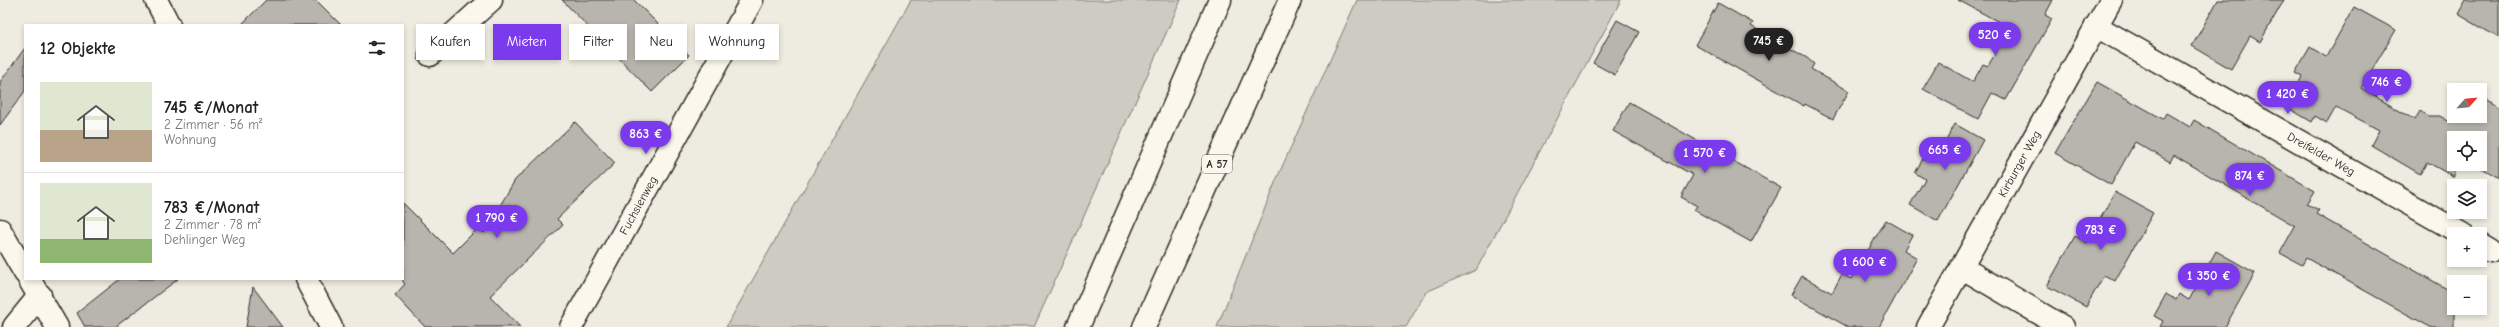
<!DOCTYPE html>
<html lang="de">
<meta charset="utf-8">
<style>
body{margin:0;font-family:"Comic Neue",sans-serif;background:#f2f2f2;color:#222;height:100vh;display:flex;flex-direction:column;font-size:15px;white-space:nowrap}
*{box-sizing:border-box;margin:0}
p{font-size:13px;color:#767676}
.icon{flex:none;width:22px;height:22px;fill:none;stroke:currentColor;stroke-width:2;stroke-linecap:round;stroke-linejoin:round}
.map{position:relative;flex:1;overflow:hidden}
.details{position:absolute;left:24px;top:24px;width:380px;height:256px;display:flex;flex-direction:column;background:#fff;border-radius:0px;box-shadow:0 2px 6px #0003}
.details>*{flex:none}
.guide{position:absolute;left:416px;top:24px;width:380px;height:36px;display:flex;gap:8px}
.needle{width:26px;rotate:63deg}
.controls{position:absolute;left:2447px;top:83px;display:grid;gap:8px}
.controls a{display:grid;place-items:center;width:40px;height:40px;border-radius:0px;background:#fff;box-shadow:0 2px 6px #0003;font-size:20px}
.price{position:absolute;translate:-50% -34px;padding:0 9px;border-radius:14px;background:#7c3aed;color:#fff;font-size:13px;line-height:26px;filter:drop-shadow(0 1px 2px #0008)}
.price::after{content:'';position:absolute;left:50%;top:24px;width:12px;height:9px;margin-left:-6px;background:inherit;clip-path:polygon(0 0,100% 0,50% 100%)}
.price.on{background:#222;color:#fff}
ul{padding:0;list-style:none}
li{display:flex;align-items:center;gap:12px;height:100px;padding:0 16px}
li+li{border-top:1px solid #e0e0e0}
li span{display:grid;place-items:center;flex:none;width:112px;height:80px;border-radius:0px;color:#555}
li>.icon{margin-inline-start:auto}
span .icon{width:48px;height:48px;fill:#fffc;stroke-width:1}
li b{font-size:17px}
h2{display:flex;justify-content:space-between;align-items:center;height:48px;padding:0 16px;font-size:17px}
.tag{padding:0 14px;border-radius:0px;background:#fff;box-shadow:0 2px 6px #0003;font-size:14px;line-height:36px}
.tag.on{background:#7c3aed;color:#fff}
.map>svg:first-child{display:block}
</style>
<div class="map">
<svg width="2499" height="327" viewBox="0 0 2499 327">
<rect width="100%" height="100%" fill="#eeebe0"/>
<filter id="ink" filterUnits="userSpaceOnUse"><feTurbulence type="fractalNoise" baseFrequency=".025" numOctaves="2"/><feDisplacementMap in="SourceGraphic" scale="8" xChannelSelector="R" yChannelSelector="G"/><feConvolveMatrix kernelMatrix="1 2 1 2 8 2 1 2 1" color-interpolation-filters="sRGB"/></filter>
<g filter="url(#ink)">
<!-- green -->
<path fill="#cecbc2" stroke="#7c7b76" d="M911 0H1181L1034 327H726Z
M1357 0H1621L1476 270 1426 292 1406 327H1217L1277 178Z"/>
<!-- building -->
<path fill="#b8b5ae" stroke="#2b2b2b" d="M266 0H316L341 25H241Z
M562 0H634L689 55 652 92Z
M1958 0H2053L2045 15 2052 19 2006 100 1992 93 1978 119 1923 89 1938 62 1973 82 1983 64 1988 66 2010 28Z
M2218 0H2284L2260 42 2250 36 2231 69 2192 46Z
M2466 0H2499V38L2458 14Z
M1718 3 1753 23 1751 26 1807 58 1814 64 1811 69 1849 91 1833 119 1805 104 1804 106 1695 45Z
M2354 7 2396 30 2361 88 2415 120 2420 111 2429 116H2440L2450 122 2454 115 2480 116V96L2499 107V178L2475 164H2480V138H2454V177L2427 162 2420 174 2371 145 2379 130 2336 107 2327 123 2315 116 2312 122 2285 106 2302 77 2295 73 2310 47 2326 57Z
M1617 20 1639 32 1615 75 1593 63Z
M25 48V91L0 125V82Z
M2097 82 2163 119 2166 113 2190 127 2194 120 2315 191 2307 204 2319 210 2316 214 2454 293V327H2430L2306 258 2302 265 2280 253 2295 226 2174 155 2170 162 2135 142 2111 185 2055 153Z
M1629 102 1781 188 1751 242 1694 210 1697 206 1681 197 1693 175 1613 131Z
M575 122 615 163 557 219 563 225 490 296 520 327H425L395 295 405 284 403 282V203L453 253 478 228 484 233 515 180Z
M1955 124 1983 140 1938 221 1910 205 1925 179 1915 173 1930 146 1940 152Z
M2115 192 2153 213 2115 281 2104 275 2086 307 2047 286 2075 236 2087 243Z
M1886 220 1912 235 1904 250 1917 258 1879 327H1848L1791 295 1802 276 1832 293 1842 274 1851 279Z
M2216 251 2255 273 2225 327H2160L2163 321 2154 316 2166 294 2176 300 2179 294 2189 300Z
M120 279H178L115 327H85L77 313Z
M253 287 283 327H246Z"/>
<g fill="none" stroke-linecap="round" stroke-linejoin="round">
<!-- minor casing -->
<g stroke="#2b2b2b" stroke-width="25">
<g id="minor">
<path id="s1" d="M2096 26 2462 234"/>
<path d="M430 55 491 0"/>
<path d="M0 230 25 273"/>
<path d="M2480 245 2490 251"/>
<path d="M1961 267 2063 327"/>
<path d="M29 279 57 327"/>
<path d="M14 327 40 295"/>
<path id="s2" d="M571 327 752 0"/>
<path id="s3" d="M1928 327 2111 0"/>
</g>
</g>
<!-- tertiary casing -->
<g stroke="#2b2b2b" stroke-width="25">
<path id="tertiary" d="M156 0 169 25
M306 279 331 327"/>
</g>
<!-- motorway casing -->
<g stroke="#2b2b2b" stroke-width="25">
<path id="motorway" d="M1078 327 1220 0
M1144 327 1290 0"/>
</g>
<!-- minor -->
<use href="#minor" stroke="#fbf7ec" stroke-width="22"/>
<!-- tertiary -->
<use href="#tertiary" stroke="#fbf7ec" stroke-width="22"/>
<!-- motorway -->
<use href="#motorway" stroke="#fbf7ec" stroke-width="22"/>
</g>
</g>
<g text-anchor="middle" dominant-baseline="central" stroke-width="4" stroke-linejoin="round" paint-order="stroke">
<!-- shield labels -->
<rect fill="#fbf7ec" stroke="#696865" stroke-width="1" x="1202" y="155" width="30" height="18" rx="3"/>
<g font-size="11" font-weight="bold" fill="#2b2b2b">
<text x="1217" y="164">A 57</text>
</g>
<!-- street labels -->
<g font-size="12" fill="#2b2b2b" stroke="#fbf7ec">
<text stroke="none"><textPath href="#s1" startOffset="259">Dreifelder Weg</textPath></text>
<text stroke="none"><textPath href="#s3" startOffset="187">Kirburger Weg</textPath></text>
<text stroke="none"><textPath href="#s2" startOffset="139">Fuchsienweg</textPath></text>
</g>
</g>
</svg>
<div class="controls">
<a><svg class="needle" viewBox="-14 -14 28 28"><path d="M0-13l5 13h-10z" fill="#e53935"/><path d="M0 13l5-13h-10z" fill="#767676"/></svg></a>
<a><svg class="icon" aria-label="locate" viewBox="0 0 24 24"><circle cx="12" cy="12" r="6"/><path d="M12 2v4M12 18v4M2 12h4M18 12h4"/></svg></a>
<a><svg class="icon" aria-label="layers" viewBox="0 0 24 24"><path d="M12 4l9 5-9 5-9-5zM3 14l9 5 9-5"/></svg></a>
<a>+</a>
<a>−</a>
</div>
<b class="price" style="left:1995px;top:56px">520 €</b>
<b class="price on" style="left:1769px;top:62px">745 €</b>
<b class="price" style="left:2387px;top:103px">746 €</b>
<b class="price" style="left:2288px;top:115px">1 420 €</b>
<b class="price" style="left:646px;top:155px">863 €</b>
<b class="price" style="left:1945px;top:171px">665 €</b>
<b class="price" style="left:1705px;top:174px">1 570 €</b>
<b class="price" style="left:2250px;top:197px">874 €</b>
<b class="price" style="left:497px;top:239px">1 790 €</b>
<b class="price" style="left:2101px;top:251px">783 €</b>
<b class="price" style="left:1865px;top:283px">1 600 €</b>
<b class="price" style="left:2209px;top:297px">1 350 €</b>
<div class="guide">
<a class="tag">Kaufen</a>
<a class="tag on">Mieten</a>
<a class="tag">Filter</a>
<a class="tag">Neu</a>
<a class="tag">Wohnung</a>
</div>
<section class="details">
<h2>12 Objekte<svg class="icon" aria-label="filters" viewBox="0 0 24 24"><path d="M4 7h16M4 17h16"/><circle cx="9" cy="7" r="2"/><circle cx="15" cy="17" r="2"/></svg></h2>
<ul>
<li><span style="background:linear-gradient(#dfe7d0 60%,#b9a48a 0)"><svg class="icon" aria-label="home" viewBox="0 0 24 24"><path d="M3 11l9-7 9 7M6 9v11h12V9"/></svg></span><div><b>745 €/Monat</b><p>2 Zimmer · 56 m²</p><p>Wohnung</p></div></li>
<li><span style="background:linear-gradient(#dfe7d0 70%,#8fb573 0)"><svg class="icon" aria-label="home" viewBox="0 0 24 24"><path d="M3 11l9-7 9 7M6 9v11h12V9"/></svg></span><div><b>783 €/Monat</b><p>2 Zimmer · 78 m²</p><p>Dehlinger Weg</p></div></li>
</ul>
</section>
</div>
